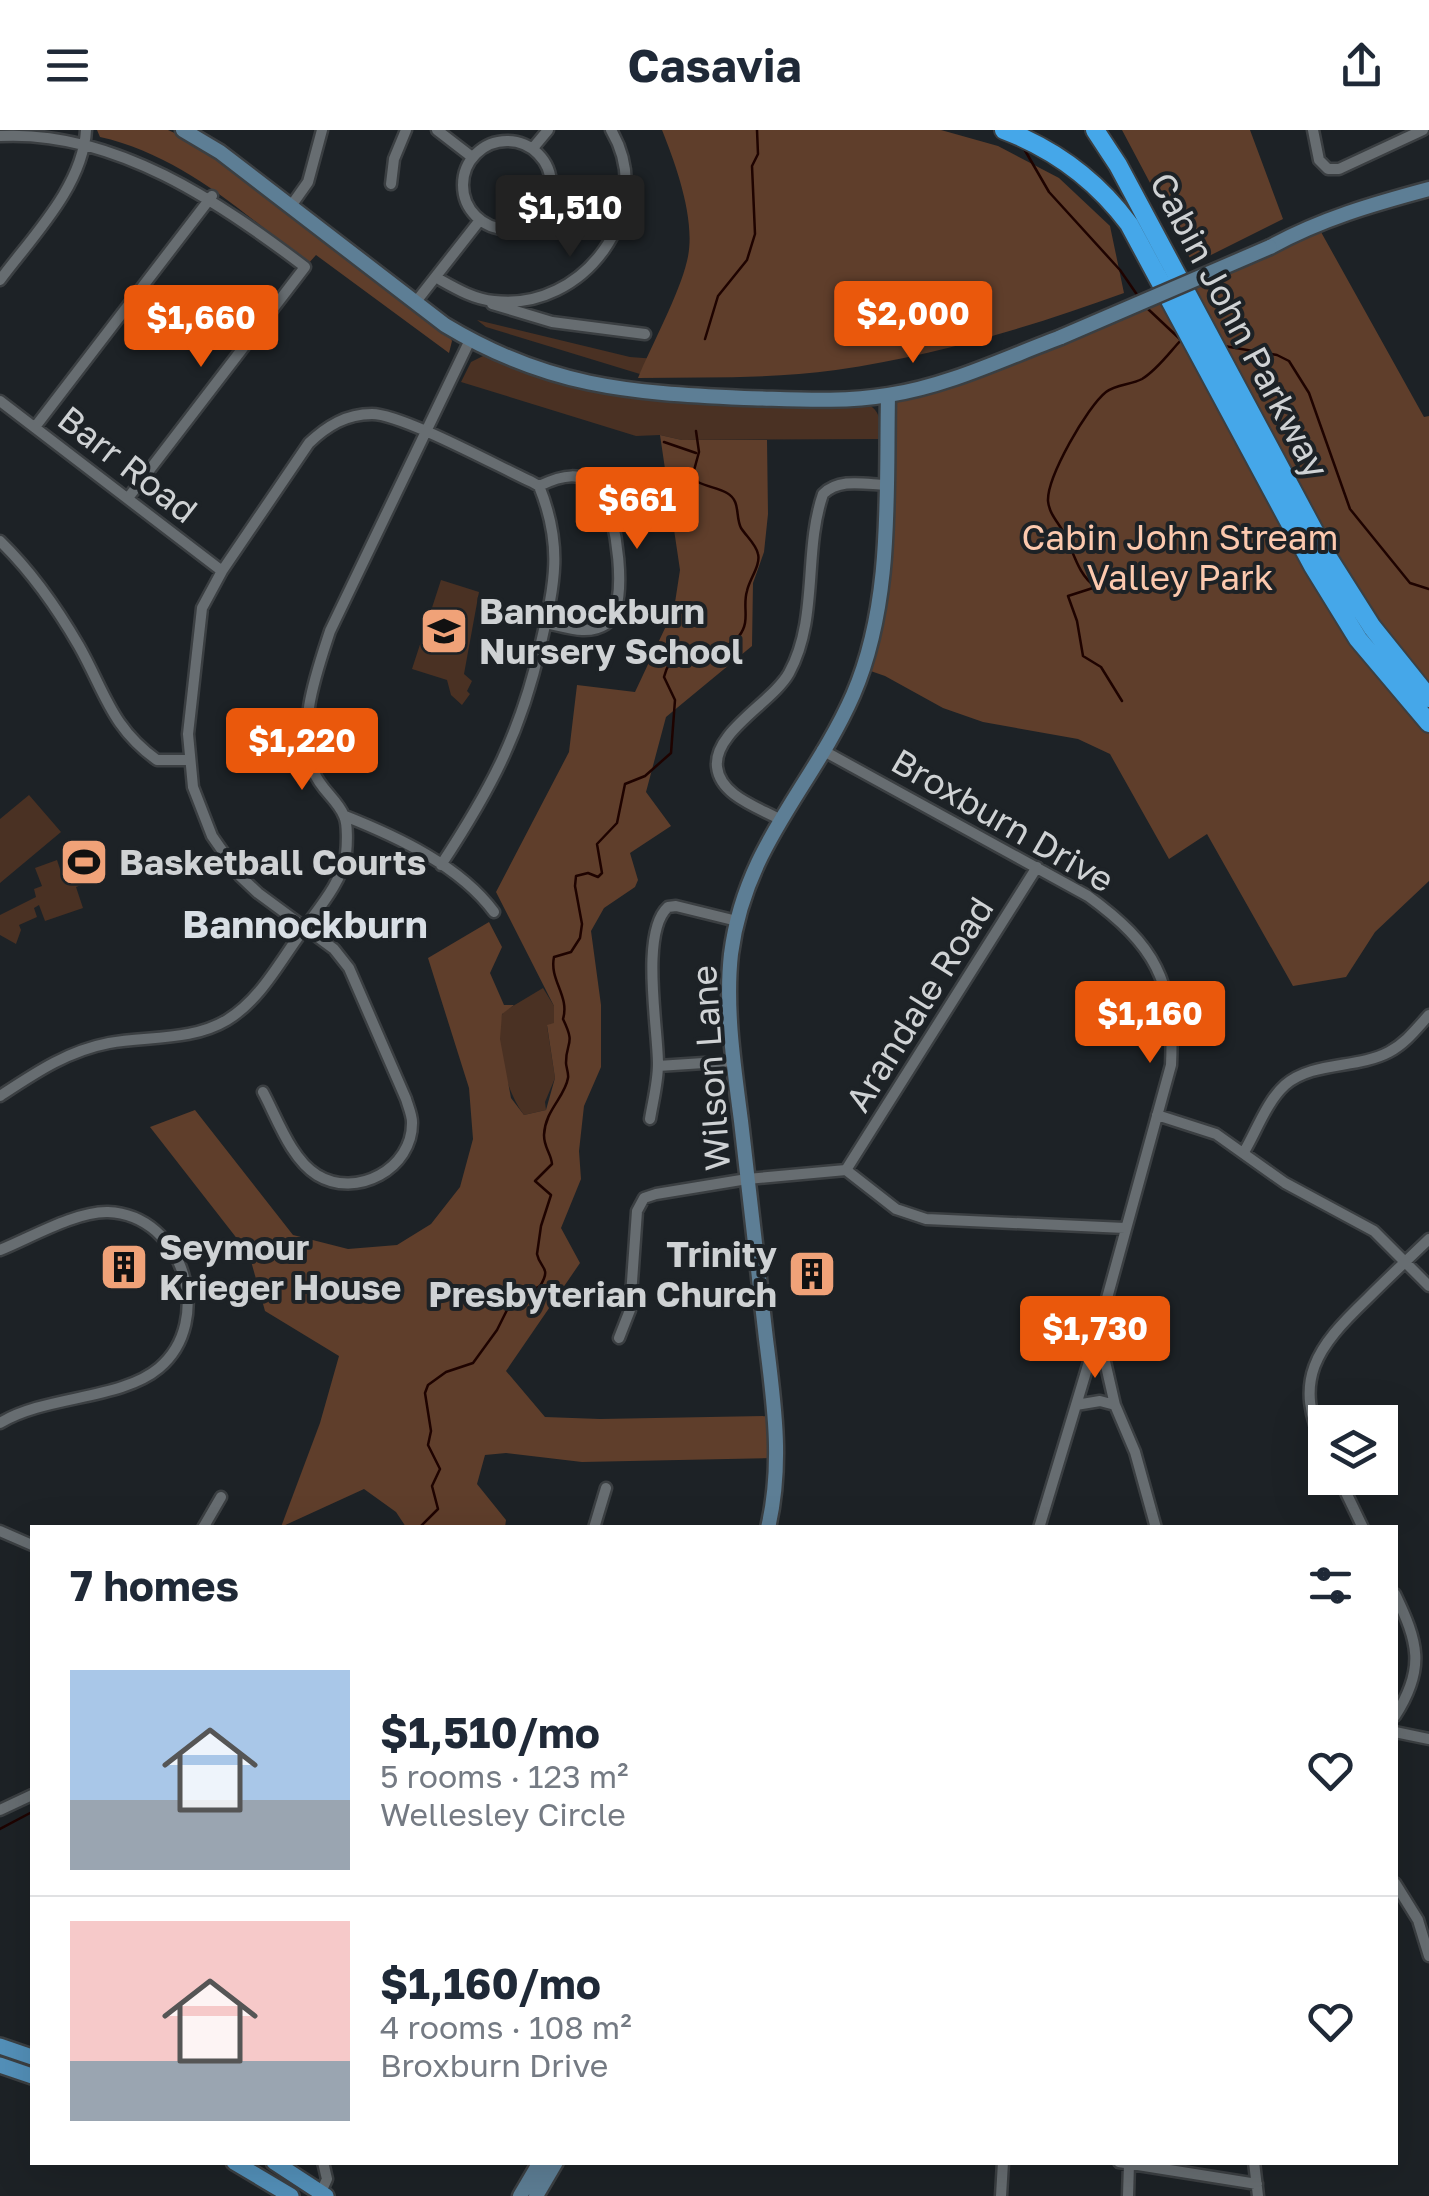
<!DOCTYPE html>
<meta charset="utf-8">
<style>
body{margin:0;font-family:"Golos Text",sans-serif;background:#f2f2f3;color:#1f2937;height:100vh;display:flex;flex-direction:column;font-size:38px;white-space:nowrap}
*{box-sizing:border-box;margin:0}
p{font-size:32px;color:#747a83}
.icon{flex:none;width:55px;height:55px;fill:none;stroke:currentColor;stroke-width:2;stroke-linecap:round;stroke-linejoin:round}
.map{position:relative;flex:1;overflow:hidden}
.side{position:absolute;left:30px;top:1395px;width:1368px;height:640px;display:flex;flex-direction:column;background:#fff;border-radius:0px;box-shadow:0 10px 40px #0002}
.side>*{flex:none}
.fabs{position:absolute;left:1308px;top:1275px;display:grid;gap:20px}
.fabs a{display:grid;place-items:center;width:90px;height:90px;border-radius:0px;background:#fff;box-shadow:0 10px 40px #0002;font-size:50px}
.price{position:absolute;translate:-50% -85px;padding:0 22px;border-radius:10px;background:#ea580c;color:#fff;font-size:32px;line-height:65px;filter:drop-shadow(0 2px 5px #0008)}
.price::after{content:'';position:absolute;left:50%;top:60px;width:30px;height:22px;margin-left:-15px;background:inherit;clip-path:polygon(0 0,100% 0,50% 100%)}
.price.current{background:#222;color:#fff}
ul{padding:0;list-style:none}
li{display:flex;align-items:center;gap:30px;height:250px;padding:0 40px}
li+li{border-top:2px solid #e0e1e3}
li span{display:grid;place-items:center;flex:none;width:280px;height:200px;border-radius:0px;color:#555}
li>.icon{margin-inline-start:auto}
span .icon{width:120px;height:120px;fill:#fffc;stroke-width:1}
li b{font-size:42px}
h2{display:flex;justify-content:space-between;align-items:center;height:120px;padding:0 40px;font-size:42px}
header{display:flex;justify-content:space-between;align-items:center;height:130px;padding:0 40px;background:#fff;font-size:45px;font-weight:700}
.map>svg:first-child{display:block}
</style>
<header><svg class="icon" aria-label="menu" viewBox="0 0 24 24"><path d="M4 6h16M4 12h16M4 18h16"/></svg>Casavia<svg class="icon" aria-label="share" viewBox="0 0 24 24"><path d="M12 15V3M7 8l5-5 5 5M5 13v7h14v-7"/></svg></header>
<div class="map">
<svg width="1429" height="2066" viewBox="0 0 1429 2066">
<rect width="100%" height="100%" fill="#1d2226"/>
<!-- green -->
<path fill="#4a3123" d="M477 190 630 227 657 229 653 248 486 197Z
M487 224C581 265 653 272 755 274 792 274 833 268 869 275 882 282 880 295 880 309L682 310 660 305 636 306 461 252 471 232Z
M441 450 479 462 464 544 472 551 467 561 470 564 462 575 451 565 447 550 412 539Z
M29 665 61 702 0 753V689Z
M92 709 105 746 76 757 83 778 45 791 39 775 34 778 37 787 19 795 21 800 16 814 0 805V785L36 767 34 759 42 756 35 738 57 730 63 748 71 746 63 719Z
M543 858 554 876V894L547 896 555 948 545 972 546 980 524 985C506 961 492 911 503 882Z"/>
<!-- forest -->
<path fill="#5f3e2b" d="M97 0H168L199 14 400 170 448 202 452 211 449 223 316 125 308 134C246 84 179 24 100 7Z
M662 0H941L998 16 1059 48 1110 96 1124 163C1030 197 935 226 836 240 771 249 704 247 638 248 652 214 679 165 687 131 697 92 676 35 662 0Z
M1122 0H1250L1283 89 1193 134Z
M1316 93 1424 287 1429 286V751L1375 802 1346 847 1293 856 1207 704 1169 729 1110 624 1078 609 983 592 943 578 885 546 862 538 873 505 888 266 940 252Z
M660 305 682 310H767L768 384 764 422 753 453 752 516 666 587 646 662 671 696 630 723 638 750 635 757 604 778 591 801 601 875V937L584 976 579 1021 581 1049 561 1098 580 1133 506 1241 545 1287 600 1289 770 1286 772 1328 582 1332 506 1323 485 1325 477 1354 506 1390 505 1397H406L396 1382 364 1359 281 1397 320 1293 339 1226 265 1181 249 1124 150 997 195 980 293 1105 348 1119 397 1115 431 1094 460 1057 473 1009 469 958 428 828 489 792 502 817 490 843 504 875H514L502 884 500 909 511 968 524 985 546 980 555 948 547 895 554 893V876L496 762 569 622 577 555 635 562 674 479 680 440Z"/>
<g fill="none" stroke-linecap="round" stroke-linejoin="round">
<!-- stream -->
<path stroke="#1e0300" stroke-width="2.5" d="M1023 17 1049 62 1120 140 1140 169
M1148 179 1182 211
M705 209 718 166 747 130 755 104 752 36 758 24 757 0
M1224 216 1277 225 1289 231 1309 263 1350 379 1410 453 1429 459
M664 312 696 323
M1122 571 1101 537 1083 526 1077 491 1068 466 1096 457C1078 445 1074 423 1065 405 1059 393 1049 384 1048 371 1047 347 1087 277 1106 262 1116 254 1131 255 1142 249 1157 240 1169 223 1181 210
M419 1398 438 1379 432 1356 440 1339 428 1315 431 1301 425 1263 428 1255 446 1242 473 1233 497 1200 512 1170 540 1156C552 1137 540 1139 537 1124L541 1096 551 1065 535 1051 552 1034C551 1023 544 1018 544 1005 545 980 565 967 568 948 569 944 566 937 566 933 566 910 576 916 563 889 570 866 549 850 554 827L571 822 580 808 582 794 575 756 576 746 588 743 598 747 602 743 597 714 617 693 625 654 645 646 671 623 675 570 664 547C674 505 714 535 739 506 751 491 742 477 747 461 749 450 761 435 758 424 756 414 746 406 741 398 735 386 741 371 727 363 719 358 707 357 698 352L693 344 699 322 696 301
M0 1699 32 1682"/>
<!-- minor casing -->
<g stroke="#3b3f42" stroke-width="15">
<path id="minor" d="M437 0 472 27
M1313 0 1319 30 1328 39H1339L1423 0
M0 6C115 0 221 73 305 137L128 368
M463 55a44 44 0 1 1 88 0a44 44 0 1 1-88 0Z
M533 18 548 0
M391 54 394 29 406 0
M291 76 308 52 322 0
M437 148C455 158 473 169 494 171 583 182 659 81 611 0
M0 150C32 107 83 56 86 0
M415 173 480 90
M492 174 552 192 645 204
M0 271 222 441
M35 297 212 66
M539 356C562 345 582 340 602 360 615 382 631 477 606 494 588 506 566 497 546 493
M0 411C32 442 57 478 79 516 105 562 111 597 157 630H189
M822 620 1088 766C1155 815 1175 851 1171 935L1098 1201 1115 1275 1135 1322 1156 1398
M345 686C398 707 460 736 494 782
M779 689C757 677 720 665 717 637 713 602 773 572 789 543 819 488 803 422 823 364 839 348 864 354 885 355
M658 936 734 931
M263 962C277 988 291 1029 317 1045 356 1069 413 1039 412 992 412 985 408 976 406 969L349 838 334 819 258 763 240 746 212 706 193 657 188 604 202 478 222 441 309 313C327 296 346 284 372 284 402 284 499 337 532 352L539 356C563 415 555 453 541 513 521 603 491 659 441 735
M0 966C35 943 67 921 109 913 148 906 192 911 227 890 260 870 279 833 301 803 317 780 342 753 346 724 347 715 348 694 344 686 338 670 320 659 314 642 297 595 315 547 330 501L470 210
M1157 985 1216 1004 1285 1053 1374 1101 1429 1156
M650 989C653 971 658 952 658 934 658 898 640 802 668 777L676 776 737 791
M1244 1022C1256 1002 1267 971 1285 955 1313 931 1357 939 1389 922 1406 913 1417 898 1429 885
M846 1040 1037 737
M0 1120C30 1108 76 1081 108 1082 184 1085 215 1191 159 1238 121 1270 46 1265 0 1293
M619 1208 630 1180 637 1081 644 1068 656 1064 747 1049 846 1040 896 1079 926 1089 1125 1098
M1076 1275 1100 1271 1115 1275
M1325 1319C1291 1250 1317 1217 1367 1169 1387 1149 1408 1129 1429 1109
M1339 1348 1363 1398
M203 1398 221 1367
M594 1398 606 1358
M1039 1398 1098 1202
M0 1401 32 1415
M1395 1464C1418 1512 1426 1538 1395 1586
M1395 1602 1429 1609
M0 1680 32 1665
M1395 1753 1418 1790 1429 1826
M1119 2032 1257 2054
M1254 2032 1258 2066
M321 2062 327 2049 323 2032
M1001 2066 1003 2032
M1128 2066 1129 2034"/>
</g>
<!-- secondary casing -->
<g stroke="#3b3f42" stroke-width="19">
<path id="secondary" d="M183 0 220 22 445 195C546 256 628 263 744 268 791 269 841 273 888 265 948 256 1005 228 1061 207
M1270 117C1321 89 1373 74 1429 59
M768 1398C783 1334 774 1273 766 1209 757 1136 749 1063 741 991 734 937 725 878 731 824 745 715 812 658 853 565 893 473 886 364 888 266
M520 2066 540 2032
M536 2066 556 2032"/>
</g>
<!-- primary casing -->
<g stroke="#3b3f42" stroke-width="20">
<path id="primary" d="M0 1916 32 1927
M0 1935 32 1946
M234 2032 291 2066
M274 2032 326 2066"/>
</g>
<!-- motorway casing -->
<g stroke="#3b3f42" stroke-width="22">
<path id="motorway" d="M1004 0C1054 19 1097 51 1129 94L1313 436 1358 509 1429 593
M1095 0 1118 35 1329 429 1372 497 1429 568"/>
</g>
<!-- minor -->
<use href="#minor" stroke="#676d71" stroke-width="10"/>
<!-- secondary -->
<use href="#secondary" stroke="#5d7e95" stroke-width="14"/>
<!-- primary -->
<use href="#primary" stroke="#5390b9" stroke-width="15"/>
<!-- motorway -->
<use href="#motorway" stroke="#45a7e9" stroke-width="18"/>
<!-- secondary-bridge casing -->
<g stroke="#3b3f42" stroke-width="19" stroke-linecap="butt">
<path id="secondary-bridge" d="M1061 207 1270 117"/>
</g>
<!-- secondary-bridge -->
<use href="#secondary-bridge" stroke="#5d7e95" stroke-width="14"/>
</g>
<!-- icons -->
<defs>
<g id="school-square" transform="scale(2.5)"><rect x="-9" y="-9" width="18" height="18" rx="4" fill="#f0a278" stroke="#1d2226"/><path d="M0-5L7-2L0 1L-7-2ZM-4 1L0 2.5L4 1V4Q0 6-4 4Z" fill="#111"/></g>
<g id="stadium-square" transform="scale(2.5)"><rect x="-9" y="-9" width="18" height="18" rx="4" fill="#f0a278" stroke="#1d2226"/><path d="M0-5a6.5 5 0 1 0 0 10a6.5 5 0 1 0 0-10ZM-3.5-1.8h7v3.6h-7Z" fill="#111"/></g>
<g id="building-square" transform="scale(2.5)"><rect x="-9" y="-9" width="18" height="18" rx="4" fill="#f0a278" stroke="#1d2226"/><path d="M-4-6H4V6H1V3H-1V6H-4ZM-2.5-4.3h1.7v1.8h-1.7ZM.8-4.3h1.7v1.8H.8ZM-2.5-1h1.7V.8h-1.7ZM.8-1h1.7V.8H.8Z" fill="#111"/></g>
</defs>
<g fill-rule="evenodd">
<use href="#school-square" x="444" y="501"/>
<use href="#stadium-square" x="84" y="732"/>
<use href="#building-square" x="124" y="1137"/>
<use href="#building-square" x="812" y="1144"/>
</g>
<g text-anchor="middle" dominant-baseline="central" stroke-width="8" stroke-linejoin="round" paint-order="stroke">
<!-- street labels -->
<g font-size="35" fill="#cfd2d4" stroke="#1d2226">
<text transform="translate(1240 195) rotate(62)">Cabin John Parkway</text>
<text transform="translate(128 334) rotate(38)">Barr Road</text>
<text transform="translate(1003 690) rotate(30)">Broxburn Drive</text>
<text transform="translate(919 874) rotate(-58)">Arandale Road</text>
<text transform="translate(710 938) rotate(-94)">Wilson Lane</text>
</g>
<!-- park labels -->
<g font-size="35" fill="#fcc9ae" stroke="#1d2226">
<text x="1180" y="407">Cabin John Stream<tspan x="1180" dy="40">Valley Park</tspan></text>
</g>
<!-- poi labels -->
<g font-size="35" font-weight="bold" fill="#cfd2d4" stroke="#1d2226" text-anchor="start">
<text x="479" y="481">Bannockburn<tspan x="479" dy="40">Nursery School</tspan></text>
<text x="119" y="732">Basketball Courts</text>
<text x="159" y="1117">Seymour<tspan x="159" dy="40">Krieger House</tspan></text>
<text x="777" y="1124" text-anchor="end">Trinity<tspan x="777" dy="40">Presbyterian Church</tspan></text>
</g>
<!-- neighbourhood labels -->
<g font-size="38" font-weight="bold" fill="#d9dfe5" stroke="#1d2226">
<text x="305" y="793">Bannockburn</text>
</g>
</g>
</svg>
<div class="fabs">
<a><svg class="icon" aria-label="layers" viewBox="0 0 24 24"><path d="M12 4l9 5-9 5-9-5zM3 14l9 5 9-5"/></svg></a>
</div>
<b class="price current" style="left:570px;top:130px">$1,510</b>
<b class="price" style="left:913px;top:236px">$2,000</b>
<b class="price" style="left:201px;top:240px">$1,660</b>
<b class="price" style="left:637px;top:422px">$661</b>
<b class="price" style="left:302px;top:663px">$1,220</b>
<b class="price" style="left:1150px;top:936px">$1,160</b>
<b class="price" style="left:1095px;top:1251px">$1,730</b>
<section class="side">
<h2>7 homes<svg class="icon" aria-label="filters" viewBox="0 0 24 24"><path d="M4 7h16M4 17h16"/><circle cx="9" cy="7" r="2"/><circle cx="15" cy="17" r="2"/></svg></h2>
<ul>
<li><span style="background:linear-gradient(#a9c7e8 65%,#9aa5b1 0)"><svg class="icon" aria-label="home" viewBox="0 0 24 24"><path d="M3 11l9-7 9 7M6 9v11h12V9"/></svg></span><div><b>$1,510/mo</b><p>5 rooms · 123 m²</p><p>Wellesley Circle</p></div><svg class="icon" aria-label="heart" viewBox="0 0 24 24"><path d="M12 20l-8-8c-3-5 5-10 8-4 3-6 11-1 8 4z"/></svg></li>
<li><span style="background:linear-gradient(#f6c9c9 70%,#9aa5b1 0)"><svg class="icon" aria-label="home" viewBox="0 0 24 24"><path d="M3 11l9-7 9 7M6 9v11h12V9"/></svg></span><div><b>$1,160/mo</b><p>4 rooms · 108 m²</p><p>Broxburn Drive</p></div><svg class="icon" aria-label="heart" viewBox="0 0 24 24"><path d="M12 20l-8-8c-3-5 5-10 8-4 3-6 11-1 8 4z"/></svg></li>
</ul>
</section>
</div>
